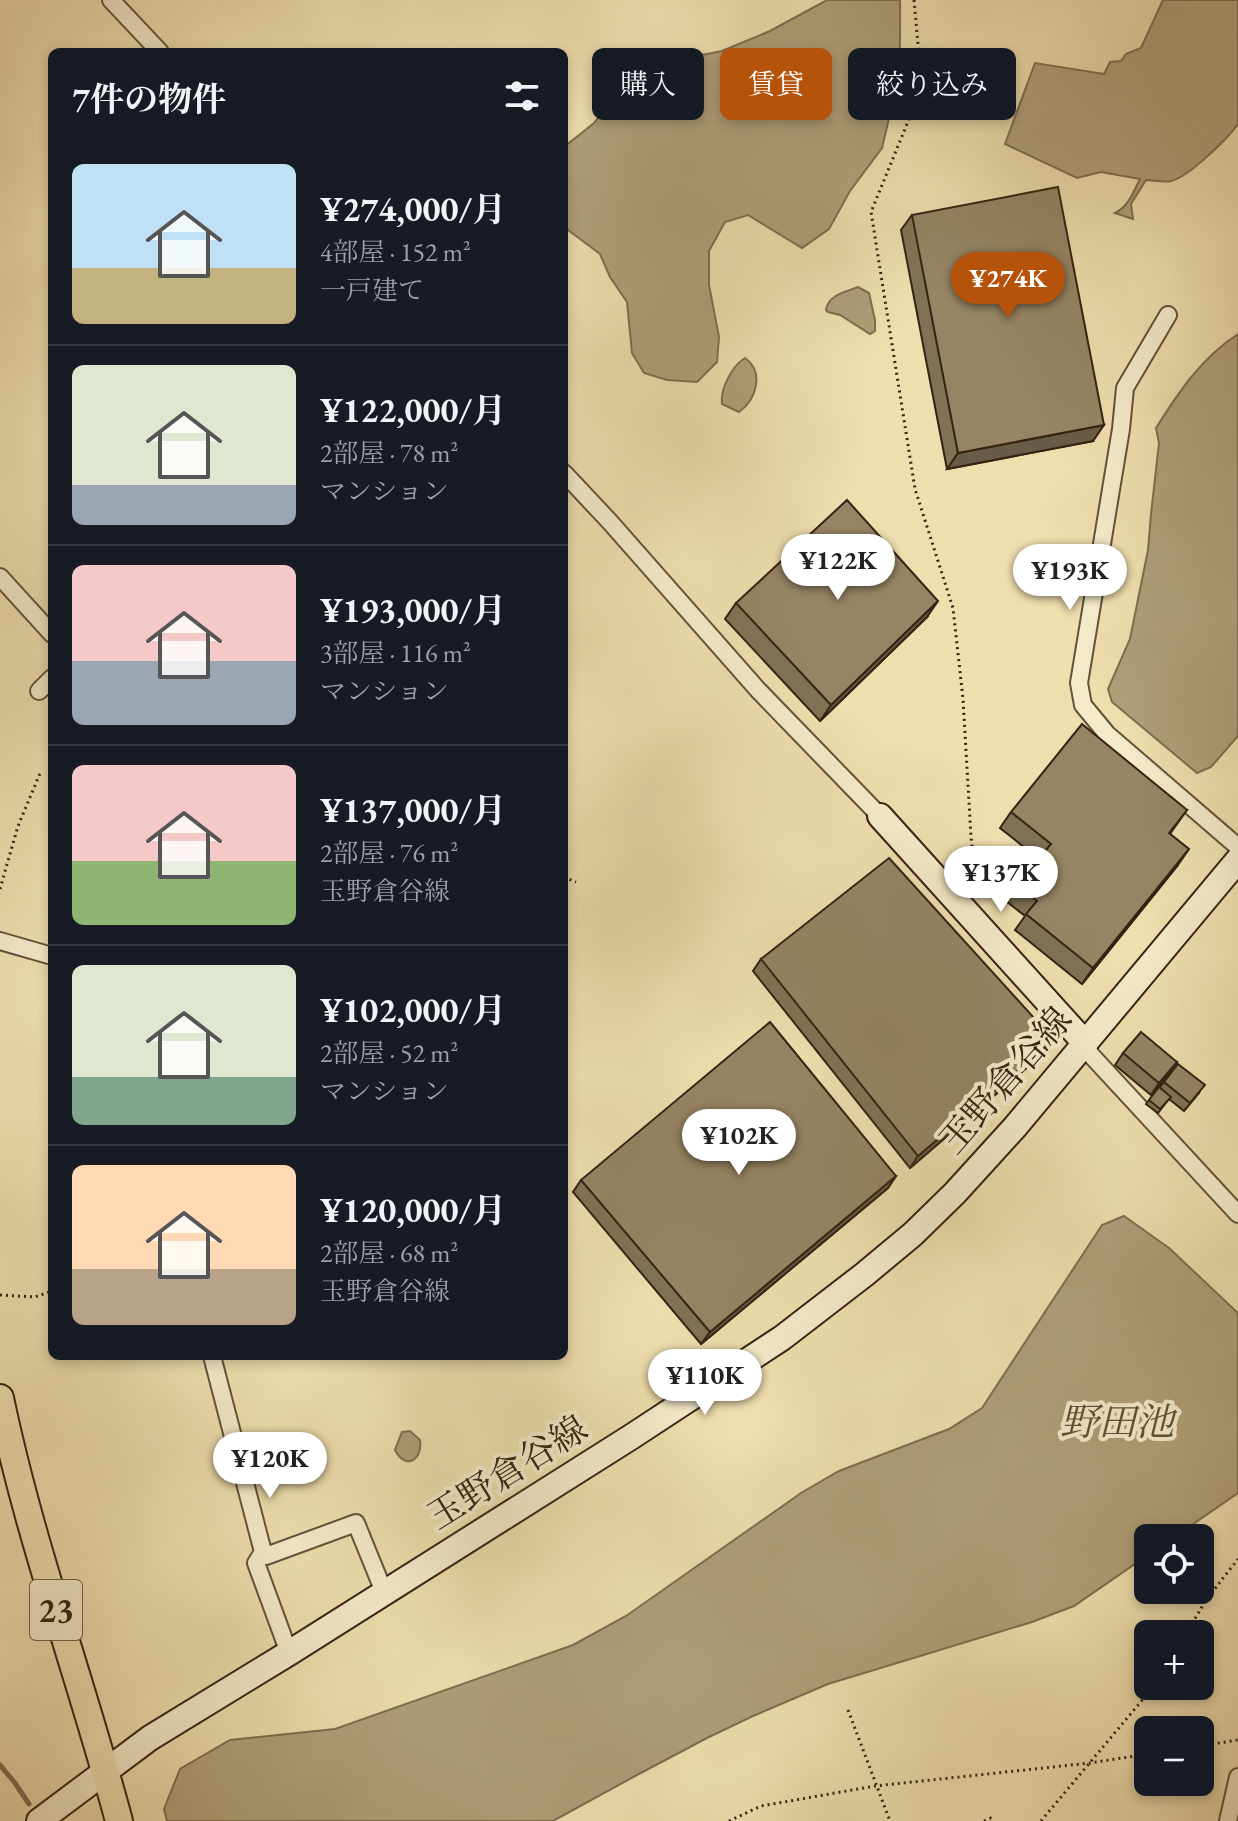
<!DOCTYPE html>
<html lang="ja">
<meta charset="utf-8">
<style>
body{margin:0;font-family:"EB Garamond","Noto Serif JP",serif;background:#242831;color:#f1f3f6;height:100vh;display:flex;flex-direction:column;font-size:30px;white-space:nowrap}
*{box-sizing:border-box;margin:0}
p{font-size:26px;color:#9ea1a6}
.icon{flex:none;width:44px;height:44px;fill:none;stroke:currentColor;stroke-width:2;stroke-linecap:round;stroke-linejoin:round}
.map{position:relative;flex:1;overflow:hidden}
.details{position:absolute;left:48px;top:48px;width:520px;height:1312px;display:flex;flex-direction:column;background:#171b24;border-radius:12px;box-shadow:0 4px 12px #0003}
.details>*{flex:none}
.top-card{position:absolute;left:592px;top:48px;width:526px;height:72px;display:flex;gap:16px}
.controls{position:absolute;left:1134px;top:1524px;display:grid;gap:16px}
.controls a{display:grid;place-items:center;width:80px;height:80px;border-radius:12px;background:#171b24;box-shadow:0 4px 12px #0003;font-size:40px}
.price{position:absolute;translate:-50% -68px;padding:0 18px;border-radius:28px;background:#fff;color:#222;font-size:26px;line-height:52px;filter:drop-shadow(0 2px 4px #0008)}
.price::after{content:'';position:absolute;left:50%;top:48px;width:24px;height:18px;margin-left:-12px;background:inherit;clip-path:polygon(0 0,100% 0,50% 100%)}
.price.on{background:#b45309;color:#fff}
ul{padding:0;list-style:none}
li{display:flex;align-items:center;gap:24px;height:200px;padding:0 24px}
li+li{border-top:2px solid #363941}
li span{display:grid;place-items:center;flex:none;width:224px;height:160px;border-radius:12px;color:#555}
li>.icon{margin-inline-start:auto}
span .icon{width:96px;height:96px;fill:#fffc;stroke-width:1}
li b{font-size:34px}
h2{display:flex;justify-content:space-between;align-items:center;height:96px;padding:0 24px;font-size:34px}
.pill{padding:0 28px;border-radius:12px;background:#171b24;box-shadow:0 4px 12px #0003;font-size:28px;line-height:72px}
.pill.on{background:#b45309;color:#fff}
.map>svg:first-child{display:block}
</style>
<div class="map">
<svg width="1238" height="1821" viewBox="0 0 1238 1821">
<rect width="100%" height="100%" fill="#efdeae"/>
<filter id="stains"><feTurbulence type="fractalNoise" baseFrequency=".0025" numOctaves="4"/><feColorMatrix values="0 0 0 0 .2 0 0 0 0 .09 0 0 0 0 .02 0 0 0 .5 -.17"/></filter>
<radialGradient id="worn" r=".72"><stop offset=".6" stop-color="#630" stop-opacity="0"/><stop offset="1" stop-color="#630" stop-opacity=".3"/></radialGradient>
<!-- water -->
<path fill="#b09e79" stroke="#7f6d50" stroke-width="2" d="M827 0H900V46L891 110 882 148 850 191 829 229 802 248 748 215 725 222 709 251V285L719 337 717 362 697 382 667 380 644 373 632 353 627 302 610 277 600 254 564 227V147L594 123 622 88 645 72 671 61 722 51 770 31Z
M1163 0H1238V124C1227 139 1189 177 1171 181 1164 183 1153 180 1146 180L1131 204 1133 219 1115 213C1128 207 1134 191 1140 179L1101 172 1077 178 1005 144 1035 63 1104 74 1110 62 1121 61 1126 54 1141 48Z
M858 287 869 293 875 320V331L870 334 840 315 828 312 826 310C828 295 845 292 858 287Z
M1238 334V736L1211 767 1197 773 1112 702 1108 689 1130 639 1148 550 1151 514 1159 443 1156 428C1178 393 1202 357 1238 334Z
M745 358C765 372 756 400 739 412L722 404C720 389 732 366 745 358Z
M1124 1216 1169 1248 1238 1313V1493L1173 1538H1148V1555L1074 1606 1032 1622 828 1684 753 1716 707 1738 637 1775 553 1821H167L164 1809 180 1769 230 1740 335 1729 573 1645 626 1616 801 1493 839 1471 949 1429 982 1408 1102 1225Z
M410 1431 420 1440C423 1461 405 1470 395 1450L402 1432Z"/>
<g fill="none" stroke-linecap="round" stroke-linejoin="round">
<!-- stream -->
<path stroke="#7f6d50" stroke-width="5" d="M0 1765 15 1783 29 1804"/>
<!-- street casing -->
<g stroke="#64523a" stroke-width="20">
<path id="street" d="M111 0 160 52
M1168 315 1125 388 1121 429 1079 683 1083 705 1107 734 1238 847
M564 473 610 522 758 690 880 816
M0 577 52 634
M39 691 52 678
M0 941 52 956
M1085 1043 1091 1055 1238 1214
M212 1356 263 1552 256 1563 289 1653
M261 1555 266 1556 356 1523 384 1592
M1228 1821 1238 1777"/>
</g>
<!-- secondary casing -->
<g stroke="#362313" stroke-width="28">
<path id="secondary" d="M880 816 1085 1043
M39 1821 150 1738 289 1653 631 1437 782 1338 865 1274 913 1234 955 1193 1015 1127 1238 860"/>
</g>
<!-- primary casing -->
<g stroke="#362313" stroke-width="30">
<path id="primary" d="M0 1398C30 1542 81 1679 119 1821"/>
</g>
<!-- path -->
<path stroke="#362313" stroke-width="3" stroke-dasharray="2 4" stroke-linecap="butt" d="M914 0 920 66 914 107 871 212 915 489 953 608 963 699 971 837 977 892
M564 877 576 882
M0 889 18 826 41 771
M0 1295 35 1297 52 1291
M1186 1634 1206 1600 1238 1559
M848 1710 890 1821
M1200 1746 1238 1740
M729 1821 761 1806 875 1786 1090 1763 1148 1754
M984 1821 991 1818 994 1821
M1041 1821 1154 1686"/>
<!-- street -->
<use href="#street" stroke="#f5eaca" stroke-width="16"/>
<!-- secondary -->
<use href="#secondary" stroke="#f5eaca" stroke-width="24"/>
<!-- primary -->
<use href="#primary" stroke="#efdeae" stroke-width="26"/>
</g>
<!-- wall -->
<path fill="#817256" stroke="#362313" stroke-width="2" d="M912 215 1093 441 947 469 901 230Z
M736 603 927 617 820 721 725 619Z
M1187 810 1170 834 1178 865 1082 984 1015 930 1025 916 1006 901 1039 859 1000 828 1011 812Z
M761 959 1054 1040 1045 1052 910 1168 753 971Z
M1123 1053 1177 1062 1151 1095 1115 1065Z
M1164 1082 1199 1093 1184 1111 1169 1099 1158 1113 1146 1104Z
M896 1176 888 1188 701 1344 573 1192 581 1180Z"/>
<!-- shaded-wall -->
<path fill="#695c46" stroke="#362313" stroke-width="2" d="M1104 425 1093 441 947 469 958 453Z
M938 601 927 617 820 721 831 705Z
M1189 849 1178 865 1082 984 1093 968Z
M1054 1040 1045 1052 910 1168 918 1156Z
M1177 1062 1169 1074 1151 1095 1159 1083Z
M896 1176 888 1188 701 1344 710 1332Z"/>
<!-- building -->
<path fill="#968464" stroke="#362313" stroke-width="2" d="M1058 187 1104 425 958 453 912 215Z
M847 500 938 601 831 705 736 603Z
M1082 724 1187 810 1169 833 1189 849 1093 968 1026 914 1037 901 1017 885 1051 844 1011 812Z
M889 858 1054 1040 918 1156 761 959Z
M770 1022 896 1176 710 1332 581 1180Z
M1141 1032 1177 1062 1159 1083 1123 1053Z
M1178 1064 1205 1085 1190 1103 1164 1082Z
M1159 1087 1171 1097 1160 1109 1149 1100Z"/>
<g text-anchor="middle" dominant-baseline="central" stroke-width="8" stroke-linejoin="round" paint-order="stroke">
<!-- shield labels -->
<rect fill="#f5eaca" stroke="#6f5f4a" stroke-width="2" x="30" y="1580" width="52" height="60" rx="6"/>
<g font-size="34" font-weight="bold" fill="#362313">
<text x="56" y="1610">23</text>
</g>
<!-- street labels -->
<g font-size="36" fill="#362313" stroke="#f5eaca">
<text transform="translate(1005 1080) rotate(-49)">玉野倉谷線</text>
<text transform="translate(507 1472) rotate(-32)">玉野倉谷線</text>
</g>
<!-- water labels -->
<g font-size="38" font-style="italic" fill="#614e37" stroke="#f5eaca">
<text x="1117" y="1421">野田池</text>
</g>
</g>
<rect width="100%" height="100%" filter="url(#stains)"/>
<rect width="100%" height="100%" fill="url(#worn)"/>
</svg>
<div class="controls">
<a><svg class="icon" aria-label="locate" viewBox="0 0 24 24"><circle cx="12" cy="12" r="6"/><path d="M12 2v4M12 18v4M2 12h4M18 12h4"/></svg></a>
<a>+</a>
<a>−</a>
</div>
<b class="price on" style="left:1008px;top:320px">¥274K</b>
<b class="price" style="left:838px;top:602px">¥122K</b>
<b class="price" style="left:1070px;top:612px">¥193K</b>
<b class="price" style="left:1001px;top:914px">¥137K</b>
<b class="price" style="left:739px;top:1177px">¥102K</b>
<b class="price" style="left:705px;top:1417px">¥110K</b>
<b class="price" style="left:270px;top:1500px">¥120K</b>
<div class="top-card">
<a class="pill">購入</a>
<a class="pill on">賃貸</a>
<a class="pill">絞り込み</a>
</div>
<section class="details">
<h2>7件の物件<svg class="icon" aria-label="filters" viewBox="0 0 24 24"><path d="M4 7h16M4 17h16"/><circle cx="9" cy="7" r="2"/><circle cx="15" cy="17" r="2"/></svg></h2>
<ul>
<li><span style="background:linear-gradient(#bfe0f5 65%,#c2b280 0)"><svg class="icon" aria-label="home" viewBox="0 0 24 24"><path d="M3 11l9-7 9 7M6 9v11h12V9"/></svg></span><div><b>¥274,000/月</b><p>4部屋 · 152 m²</p><p>一戸建て</p></div></li>
<li><span style="background:linear-gradient(#dfe7d0 75%,#9aa5b1 0)"><svg class="icon" aria-label="home" viewBox="0 0 24 24"><path d="M3 11l9-7 9 7M6 9v11h12V9"/></svg></span><div><b>¥122,000/月</b><p>2部屋 · 78 m²</p><p>マンション</p></div></li>
<li><span style="background:linear-gradient(#f6c9c9 60%,#9aa5b1 0)"><svg class="icon" aria-label="home" viewBox="0 0 24 24"><path d="M3 11l9-7 9 7M6 9v11h12V9"/></svg></span><div><b>¥193,000/月</b><p>3部屋 · 116 m²</p><p>マンション</p></div></li>
<li><span style="background:linear-gradient(#f6c9c9 60%,#8fb573 0)"><svg class="icon" aria-label="home" viewBox="0 0 24 24"><path d="M3 11l9-7 9 7M6 9v11h12V9"/></svg></span><div><b>¥137,000/月</b><p>2部屋 · 76 m²</p><p>玉野倉谷線</p></div></li>
<li><span style="background:linear-gradient(#dfe7d0 70%,#7fa58c 0)"><svg class="icon" aria-label="home" viewBox="0 0 24 24"><path d="M3 11l9-7 9 7M6 9v11h12V9"/></svg></span><div><b>¥102,000/月</b><p>2部屋 · 52 m²</p><p>マンション</p></div></li>
<li><span style="background:linear-gradient(#ffd9b3 65%,#b9a48a 0)"><svg class="icon" aria-label="home" viewBox="0 0 24 24"><path d="M3 11l9-7 9 7M6 9v11h12V9"/></svg></span><div><b>¥120,000/月</b><p>2部屋 · 68 m²</p><p>玉野倉谷線</p></div></li>
</ul>
</section>
</div>
